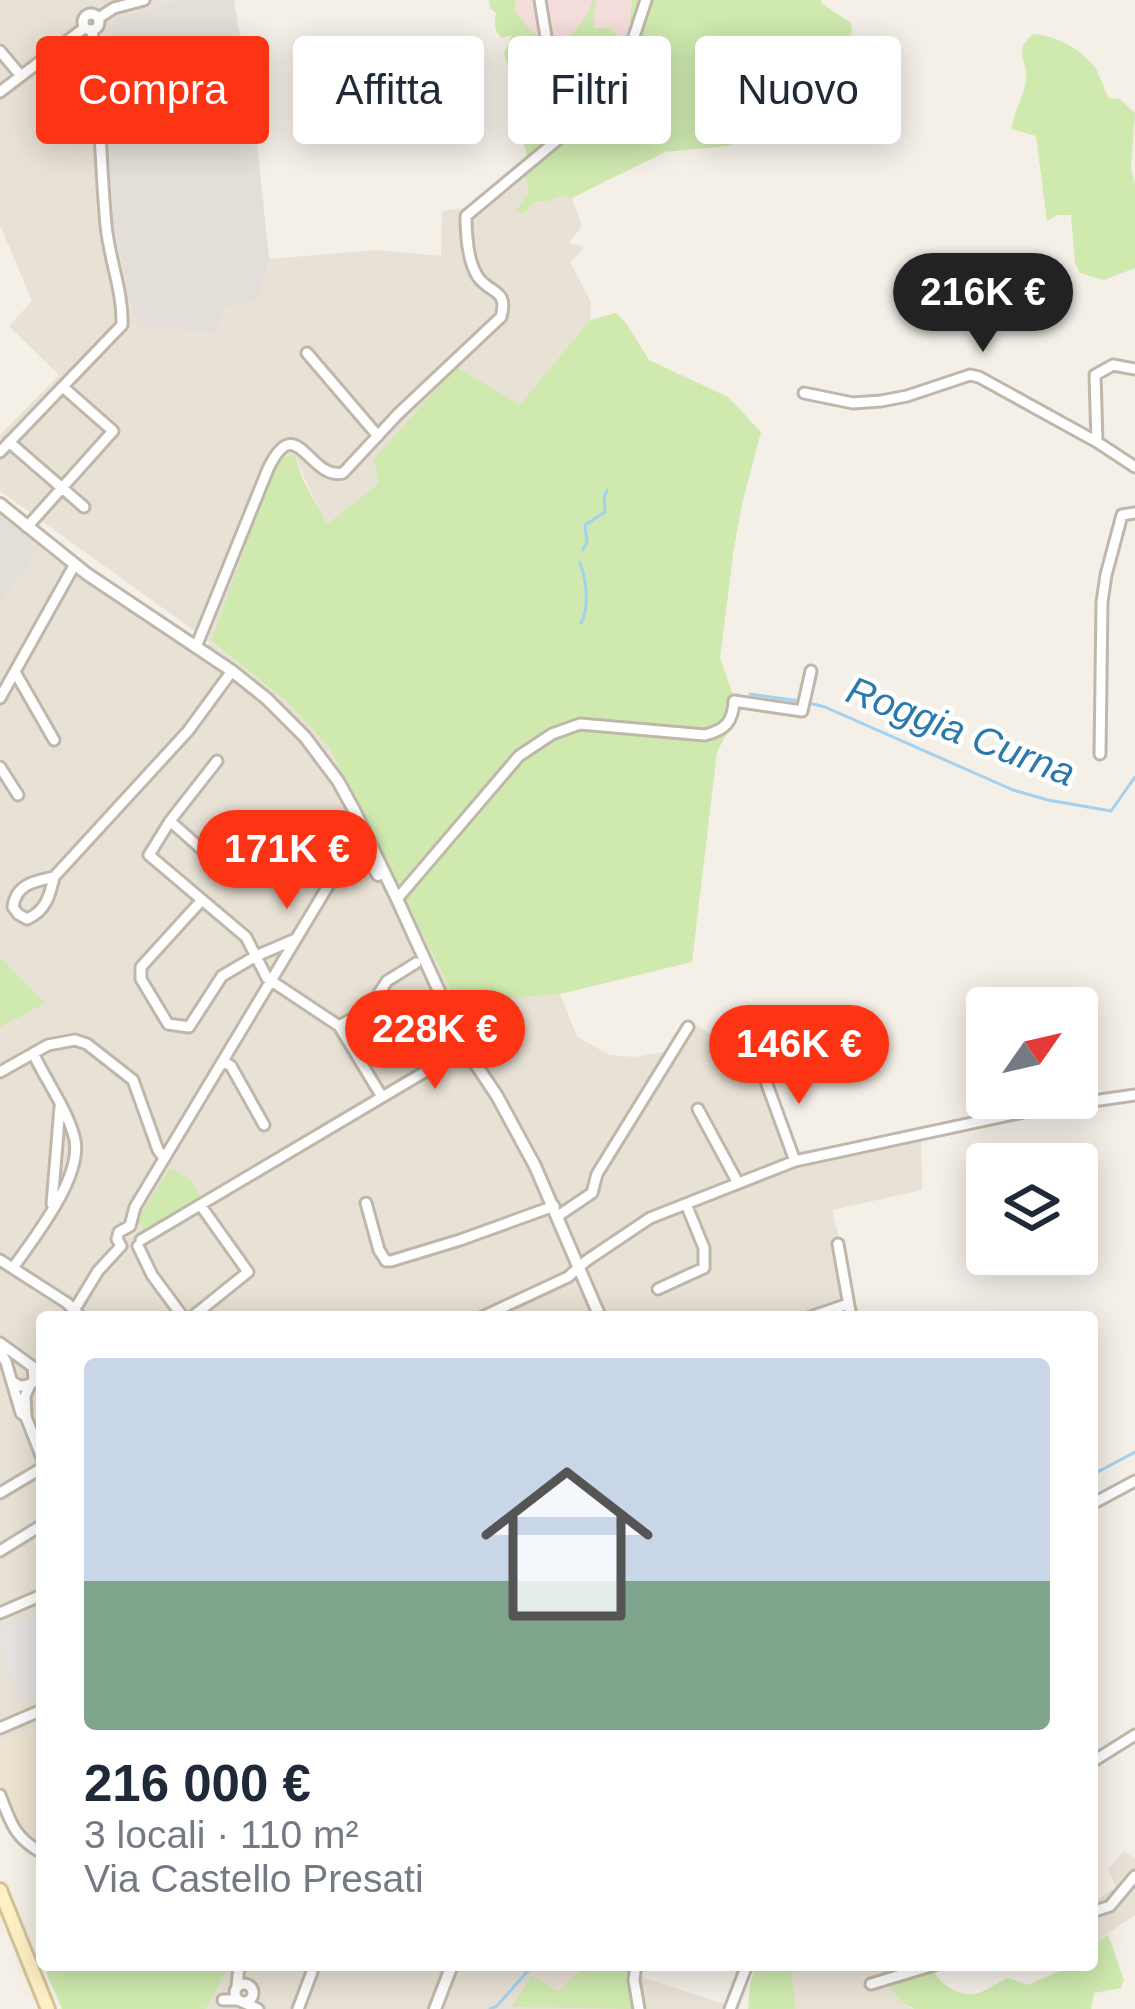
<!DOCTYPE html>
<html lang="it">
<meta charset="utf-8">
<style>
body{margin:0;font-family:Arial,sans-serif;background:#f2f2f3;color:#1f2937;height:100vh;display:flex;flex-direction:column;font-size:45px;white-space:nowrap}
*{box-sizing:border-box;margin:0}
p{font-size:39px;color:#747a83}
.icon{flex:none;width:66px;height:66px;fill:none;stroke:currentColor;stroke-width:2;stroke-linecap:round;stroke-linejoin:round}
.map{position:relative;flex:1;overflow:hidden}
.drawer{position:absolute;left:36px;top:1311px;width:1062px;height:660px;display:flex;flex-direction:column;background:#fff;border-radius:12px;box-shadow:0 6px 30px #0003}
.drawer>*{flex:none}
.banner{position:absolute;left:36px;top:36px;width:1065px;height:108px;display:flex;gap:24px}
.needle{width:78px;rotate:56deg}
.controls{position:absolute;left:966px;top:987px;display:grid;gap:24px}
.controls a{display:grid;place-items:center;width:132px;height:132px;border-radius:12px;background:#fff;box-shadow:0 6px 30px #0003;font-size:60px}
.price{position:absolute;translate:-50% -102px;padding:0 27px;border-radius:42px;background:#fd3414;color:#fff;font-size:39px;line-height:78px;filter:drop-shadow(0 3px 6px #0008)}
.price::after{content:'';position:absolute;left:50%;top:72px;width:36px;height:27px;margin-left:-18px;background:inherit;clip-path:polygon(0 0,100% 0,50% 100%)}
.price.current{background:#222;color:#fff}
ul{padding:0;list-style:none}
li{display:grid;align-content:center;gap:24px;height:636px;padding:0 48px}
li span{display:grid;place-items:center;height:372px;border-radius:12px;color:#555}
li>.icon{margin-inline-start:auto}
span .icon{width:216px;height:216px;fill:#fffc;stroke-width:1}
li b{font-size:51px}
.chip{padding:0 42px;border-radius:12px;background:#fff;box-shadow:0 6px 30px #0003;font-size:42px;line-height:108px}
.chip.current{background:#fd3414;color:#fff}
.map>svg:first-child{display:block}
</style>
<div class="map">
<svg width="1135" height="2009" viewBox="0 0 1135 2009">
<rect width="100%" height="100%" fill="#f4efe7"/>
<!-- residential -->
<path fill="#e8e1d5" d="M0 0H182L114 18 112 217 136 326 258 300 269 259 377 250 441 256 442 211 472 207 524 175 529 191 517 211 523 214 535 202 549 201 562 194 572 198 582 226 569 243 585 247 570 262 591 302 590 320 520 406 456 367 379 483 326 525 294 455 277 459 211 642 287 702 329 747 457 1003 560 994 577 1037 610 1055 635 1057 670 1051 688 1020 727 1044 746 1014 796 1152 921 1129 922 1190 832 1210 860 1317H42V1723L0 1743V606L43 543 198 658 210 642 0 491V435L59 375 9 326 32 301 0 225Z
M1124 1851 1135 1859V1915L1092 1944V1903L1116 1887 1108 1869Z
M229 1965H643L641 1977 727 2005 725 2009H206Z
M795 1965H876L908 2007 914 2009H796L792 1989V1969Z"/>
<!-- industrial -->
<path fill="#e3ded8" d="M182 0H234L256 133 269 259 258 300 223 308 216 332 136 326 112 217 99 42 112 31 114 18Z
M0 506 43 543 0 606Z"/>
<!-- education -->
<path fill="#ede4d0" d="M42 1723V1846L9 1812 0 1784V1743Z"/>
<!-- medical -->
<path fill="#f4ddda" d="M515 0H641L607 92 565 125 552 117 548 72 535 37 529 38 515 12Z"/>
<!-- green -->
<path fill="#cfe9af" d="M489 0H515V12C525 19 526 29 537 35L543 33 552 116 565 125 568 123 555 45C573 35 588 20 592 0H595L596 7 593 9 595 10 593 28H611L612 32 617 33 592 104 599 99 621 38 629 32 632 0H821V3L851 23 852 33 820 65 801 58 785 59 771 81 761 123 746 137 728 146 665 152 572 198 562 195 549 201 535 202 523 214 516 211 529 191 524 175 530 170 524 143 528 132 516 78 512 79 504 53 512 35 502 38C494 32 494 23 496 13L490 8Z
M1033 34C1057 36 1081 48 1096 69 1101 77 1103 89 1109 98L1120 99 1135 113 1131 168 1135 184V268L1104 280 1080 273 1075 263 1071 215H1057L1047 221 1036 136 1012 129C1013 111 1024 98 1026 80 1028 58 1012 52 1033 34Z
M616 313 626 323 649 360 728 397 761 432 742 504 734 548 720 658 736 703 734 720 717 752 692 962 560 994 457 1003 329 747 287 702 211 641 277 459 294 454 303 480 327 524 379 483 374 459 456 367 520 405 590 320Z
M0 957 45 1003 0 1027Z
M170 1168 191 1180 201 1198 145 1233 141 1225 135 1222Z
M1108 1935 1124 1980 1121 1988 1094 1993 1091 2009H914C894 1999 889 1982 876 1965H930C938 1983 959 2000 981 1992 991 1988 999 1981 1009 1978L1027 1985 1060 1971 1063 1965H1092V1944Z
M43 1965 72 1967 87 1965H229L206 2009H62Z
M586 1965H626L630 1968 636 2009 512 2007 531 1976 559 1991Z
M756 1965H795C788 1979 795 1994 796 2009H748L750 1985Z"/>
<!-- parking -->
<path fill="#e5e2df" d="M40 1612 42 1695 23 1703 0 1648V1628Z"/>
<g fill="none" stroke-linecap="round" stroke-linejoin="round">
<!-- stream -->
<path stroke="#a2d2f1" stroke-width="3" d="M583 550 587 542 585 525 605 512 604 498 607 490
M580 563C586 579 590 607 581 623
M750 694 799 701
M809 703 825 707 1013 790 1048 800 1111 811 1135 777
M1092 1475 1135 1452
M490 2009 497 2006 533 1965"/>
<!-- minor casing -->
<g stroke="#bfb7a9" stroke-width="15">
<path id="minor" d="M540 0 562 135
M83 22a8 8 0 1 1 16 0a8 8 0 1 1-16 0Z
M100 17 114 8 144 0
M0 51 21 76
M0 92 83 29
M307 353 378 436
M804 393 853 403 881 401 907 396 970 375 979 377 1097 442 1135 467
M9 442 84 507
M1097 442 1095 375 1113 365 1135 369
M0 452 122 325C123 290 109 259 106 225 100 160 100 95 92 30
M27 527 113 431 63 387
M196 647 268 469C297 408 309 481 343 473L398 414 501 317C509 289 490 294 478 277 468 262 466 234 466 216L616 91 646 0
M15 672 54 740
M0 698 75 564
M1100 754 1102 602 1106 575 1122 515 1135 513
M217 761 170 821 149 855 246 937 267 978 339 1026 382 1097
M0 767 18 795
M170 821 207 854
M340 866 359 859 374 865
M54 877C35 881 16 884 13 907L18 914 27 919C46 911 50 895 54 877L188 731 232 671
M397 899 519 756 552 734 580 724 705 735C725 730 733 722 734 701L802 711 811 671
M201 901 141 967V979L168 1024 189 1027 222 976 256 956 296 939
M339 1026 368 1010 387 981 416 963
M224 1062 231 1066 264 1125
M761 1068 795 1161
M0 1072 48 1045 75 1040 87 1044 133 1080 158 1150 164 1158
M698 1109 738 1183
M366 1203 379 1250 386 1261H391L460 1240 554 1206
M52 1204 60 1107
M558 1216 592 1193 597 1174 688 1027
M141 1240 465 1048
M838 1244 851 1317
M138 1246 152 1275 183 1317
M0 1260 67 1303 81 1317
M13 1268C34 1238 82 1178 75 1140 68 1110 46 1081 33 1053
M658 1289 704 1268V1248L686 1204
M70 1317 98 1271 121 1246 117 1239 119 1232 130 1226 135 1207 340 866 355 830
M192 1317 248 1272 201 1206
M482 1317 568 1277 586 1261 650 1218 795 1161 1037 1109 1135 1095
M810 1317 848 1304
M0 1343 33 1367 34 1380
M0 1351 6 1362 21 1413 26 1417 42 1458
M12 1381C23 1392 31 1382 42 1378
M26 1417 25 1396 30 1385
M0 1493 42 1468
M1092 1504 1135 1481
M0 1551 42 1525
M0 1613 42 1595
M0 1728 42 1710
M1092 1762 1135 1735
M0 1795C11 1823 14 1837 42 1853
M1092 1912 1110 1906 1135 1876
M636 1965 634 1980 639 2009
M235 1993a9 9 0 1 1 18 0a9 9 0 1 1-18 0Z
M871 1984 934 1965
M237 1987 239 1965
M223 2000H238L258 2009
M298 2009 312 1972 311 1965
M730 2009 747 1965"/>
</g>
<!-- tertiary casing -->
<g stroke="#bfb7a9" stroke-width="16">
<path id="tertiary" d="M0 504 87 574 232 671 267 699 305 737 338 781 354 810 397 899 465 1048 497 1096 535 1166 600 1317
M355 821 362 848 378 875
M435 2009 452 1965"/>
</g>
<!-- secondary casing -->
<g stroke="#d4c396" stroke-width="18">
<path id="secondary" d="M0 1890 48 2009"/>
</g>
<!-- minor -->
<use href="#minor" stroke="#fff" stroke-width="9"/>
<!-- tertiary -->
<use href="#tertiary" stroke="#fff" stroke-width="10"/>
<!-- secondary -->
<use href="#secondary" stroke="#fff0c5" stroke-width="12"/>
</g>
<g text-anchor="middle" dominant-baseline="central" stroke-width="9" stroke-linejoin="round" paint-order="stroke">
<!-- water labels -->
<g font-size="39" font-style="italic" fill="#2c78ac" stroke="#fff">
<text transform="translate(961 731) rotate(21)">Roggia Curna</text>
</g>
</g>
</svg>
<div class="controls">
<a><svg class="needle" viewBox="-14 -14 28 28"><path d="M0-13l5 13h-10z" fill="#e53935"/><path d="M0 13l5-13h-10z" fill="#747a83"/></svg></a>
<a><svg class="icon" aria-label="layers" viewBox="0 0 24 24"><path d="M12 4l9 5-9 5-9-5zM3 14l9 5 9-5"/></svg></a>
</div>
<b class="price current" style="left:983px;top:355px">216K €</b>
<b class="price" style="left:287px;top:912px">171K €</b>
<b class="price" style="left:435px;top:1092px">228K €</b>
<b class="price" style="left:799px;top:1107px">146K €</b>
<div class="banner">
<a class="chip current">Compra</a>
<a class="chip">Affitta</a>
<a class="chip">Filtri</a>
<a class="chip">Nuovo</a>
</div>
<section class="drawer">
<ul>
<li><span style="background:linear-gradient(#c9d6e8 60%,#7fa58c 0)"><svg class="icon" aria-label="home" viewBox="0 0 24 24"><path d="M3 11l9-7 9 7M6 9v11h12V9"/></svg></span><div><b>216 000 €</b><p>3 locali · 110 m²</p><p>Via Castello Presati</p></div></li>
</ul>
</section>
</div>
